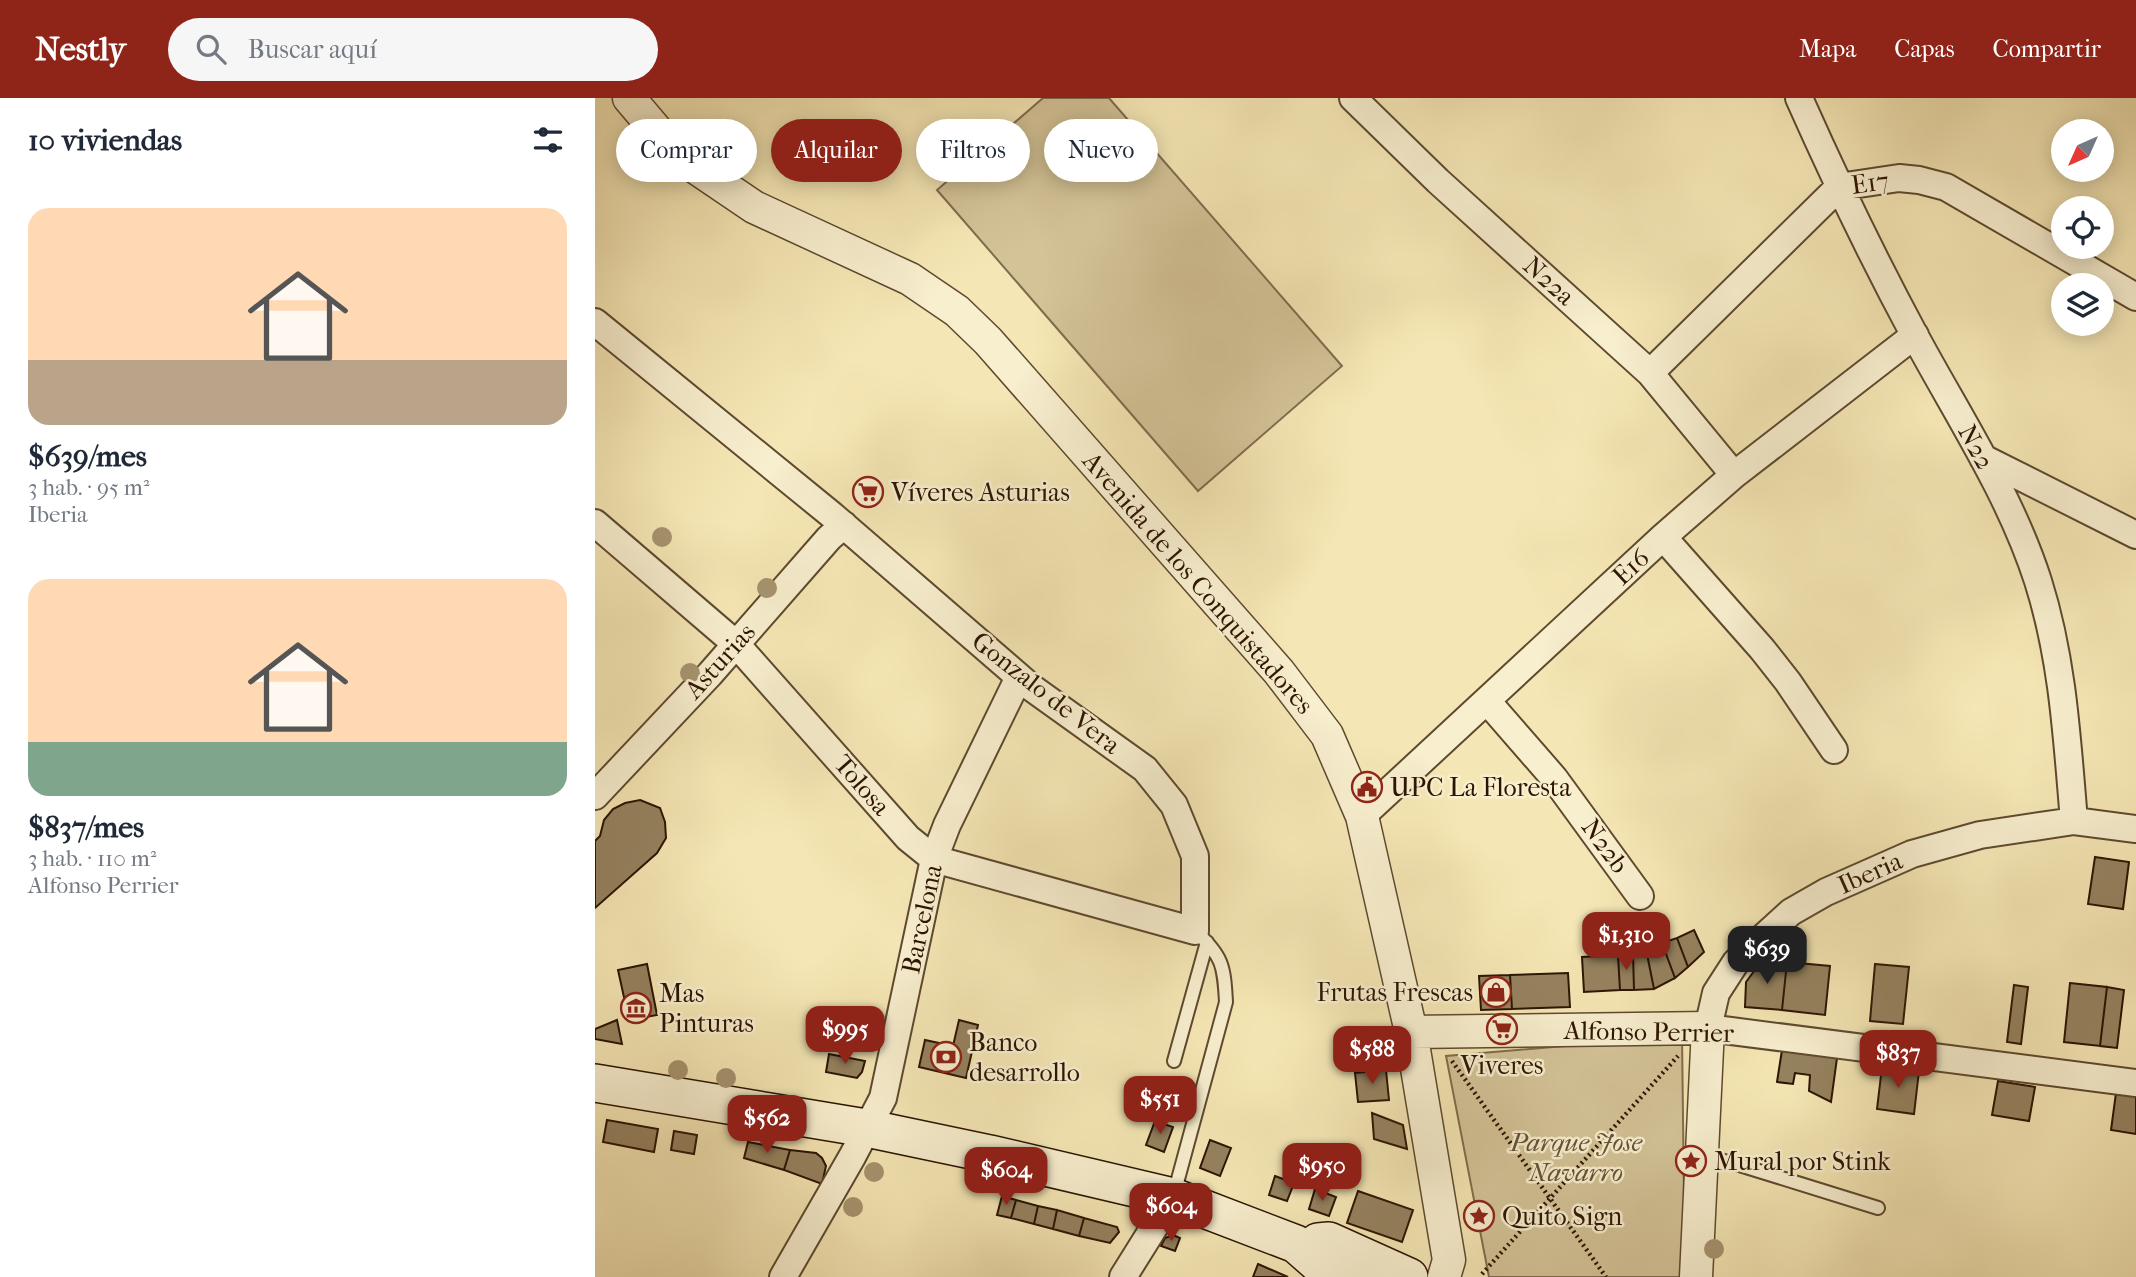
<!DOCTYPE html>
<html lang="es">
<meta charset="utf-8">
<style>
body{margin:0;font-family:"IM FELL French Canon",serif;background:#f6f6f7;color:#1f2937;height:100vh;display:flex;flex-direction:column;font-size:26px;white-space:nowrap}
*{box-sizing:border-box;margin:0}
p{font-size:23px;color:#747a83}
.icon{flex:none;width:38px;height:38px;fill:none;stroke:currentColor;stroke-width:2;stroke-linecap:round;stroke-linejoin:round}
.map{position:relative;flex:1;overflow:hidden}
.details{display:flex;flex-direction:column;background:#fff;width:595px}
.details>*{flex:none}
.top-card{position:absolute;left:21px;top:21px;width:665px;height:63px;display:flex;gap:14px}
.needle{width:46px;rotate:225deg}
.tools{position:absolute;left:1456px;top:21px;display:grid;gap:14px}
.tools a{display:grid;place-items:center;width:63px;height:63px;border-radius:50%;background:#fff;box-shadow:0 4px 18px #0003;font-size:35px}
.price{position:absolute;translate:-50% -60px;padding:0 16px;border-radius:14px;background:#8f2418;color:#fff;font-size:23px;line-height:46px;filter:drop-shadow(0 2px 4px #0008)}
.price::after{content:'';position:absolute;left:50%;top:42px;width:21px;height:16px;margin-left:-10px;background:inherit;clip-path:polygon(0 0,100% 0,50% 100%)}
.price.selected{background:#222;color:#fff}
ul{padding:0;list-style:none}
li{display:grid;align-content:center;gap:14px;height:371px;padding:0 28px}
li span{display:grid;place-items:center;height:217px;border-radius:21px;color:#555}
li>.icon{margin-inline-start:auto}
span .icon{width:126px;height:126px;fill:#fffc;stroke-width:1}
li b{font-size:30px}
h2{display:flex;justify-content:space-between;align-items:center;height:84px;padding:0 28px;font-size:30px}
.pill{padding:0 24px;border-radius:32px;background:#fff;box-shadow:0 4px 18px #0003;font-size:24px;line-height:63px}
.pill.selected{background:#8f2418;color:#fff}
header{display:flex;align-items:center;gap:42px;box-sizing:border-box;height:98px;padding:0 35px;background:#8f2418;color:#fff}
header strong{font-size:33px}
nav{display:flex;gap:38px;margin-inline-start:auto;font-size:24px}
.search{width:490px;height:63px;background:#f6f6f7;display:flex;align-items:center;gap:18px;box-sizing:border-box;padding:0 24px;border-radius:38px;color:#747a83;font-size:26px}
main{display:flex;flex:1;min-height:0}
.map>svg:first-child{display:block}
</style>
<header>
<strong>Nestly</strong>
<div class="search"><svg class="icon" aria-label="search" viewBox="0 0 24 24"><circle cx="10" cy="10" r="6"/><path d="M15 15l6 6"/></svg>Buscar aquí</div>
<nav><a>Mapa</a><a>Capas</a><a>Compartir</a></nav>
</header>
<main>
<section class="details">
<h2>10 viviendas<svg class="icon" aria-label="filters" viewBox="0 0 24 24"><path d="M4 7h16M4 17h16"/><circle cx="9" cy="7" r="2"/><circle cx="15" cy="17" r="2"/></svg></h2>
<ul>
<li><span style="background:linear-gradient(#ffd9b3 70%,#b9a48a 0)"><svg class="icon" aria-label="home" viewBox="0 0 24 24"><path d="M3 11l9-7 9 7M6 9v11h12V9"/></svg></span><div><b>$639/mes</b><p>3 hab. · 95 m²</p><p>Iberia</p></div></li>
<li><span style="background:linear-gradient(#ffd9b3 75%,#7fa58c 0)"><svg class="icon" aria-label="home" viewBox="0 0 24 24"><path d="M3 11l9-7 9 7M6 9v11h12V9"/></svg></span><div><b>$837/mes</b><p>3 hab. · 110 m²</p><p>Alfonso Perrier</p></div></li>
</ul>
</section>
<div class="map">
<svg width="1541" height="1179" viewBox="0 0 1541 1179">
<rect width="100%" height="100%" fill="#f5e7b5"/>
<filter id="stains"><feTurbulence type="fractalNoise" baseFrequency=".00286" numOctaves="4"/><feColorMatrix values="0 0 0 0 .2 0 0 0 0 .09 0 0 0 0 .02 0 0 0 .5 -.17"/></filter>
<radialGradient id="worn" r=".72"><stop offset=".6" stop-color="#630" stop-opacity="0"/><stop offset="1" stop-color="#630" stop-opacity=".3"/></radialGradient>
<!-- green -->
<path fill="#d3c397" stroke="#806c4c" stroke-width="2" d="M448 0H514L747 268 603 393 342 92Z
M1087 938 1090 1179H894L851 958Z"/>
<!-- building -->
<path fill="#95825f" stroke="#2c1402" stroke-width="2" d="M45 702 65 710 70 724 71 740 62 755 0 810V743L5 738 9 722 18 711 30 705Z
M1500 759 1534 764 1528 811 1493 806Z
M1099 832 1109 854 1093 869 1082 840Z
M1082 840 1093 869 1080 880 1067 845Z
M1067 845 1080 880 1059 891 1051 851Z
M1051 851 1059 891 1039 892 1038 856Z
M1038 856 1039 892H1025L1023 857Z
M1023 857 1025 892 989 894 987 859Z
M1168 861 1192 864 1187 912 1150 909 1151 884Z
M1192 864 1235 868 1230 917 1187 912Z
M52 866 62 917 34 922 23 872Z
M1280 866 1314 869 1308 926 1275 923Z
M973 875 975 909 917 911 915 877Z
M915 877 917 911 886 912 884 878Z
M1475 885 1512 889 1505 948 1469 944Z
M1419 887 1433 889 1426 946 1412 944Z
M1512 889 1529 892 1522 950 1505 948Z
M22 922 27 946 0 941V931Z
M364 922 383 927 371 980 324 969 330 942 358 948Z
M1187 952 1242 960 1236 1004 1214 993 1215 977 1200 975 1198 986 1182 984Z
M234 956 270 963 267 974 262 980 231 974Z
M1287 969 1324 973 1319 1016 1282 1011Z
M791 972 794 1002 763 1004 760 975Z
M1403 983 1440 989 1434 1023 1397 1017Z
M1521 995 1541 998V1036L1516 1032Z
M777 1015 808 1027 812 1051 779 1041Z
M12 1022 63 1031 59 1054 8 1044Z
M560 1023 578 1029 569 1054 551 1047Z
M79 1033 102 1037 99 1056 76 1052Z
M615 1042 636 1050 625 1078 605 1070Z
M153 1044 195 1052 189 1072 149 1060Z
M195 1052 221 1055 227 1060 231 1068 227 1086 189 1072Z
M680 1078 699 1085 692 1103 674 1097Z
M720 1091 741 1099 734 1118 714 1111Z
M763 1093 818 1112 807 1144 752 1125Z
M407 1098 421 1102 416 1120 402 1117Z
M421 1102 443 1108 439 1126 416 1120Z
M443 1108 462 1112 458 1131 439 1126Z
M462 1112 489 1120 484 1138 458 1131Z
M489 1120 522 1129 524 1134 515 1145 484 1138Z
M578 1137 585 1140 580 1153 566 1148 570 1140Z
M663 1166 693 1179H658Z"/>
<g fill="none" stroke-linecap="round" stroke-linejoin="round">
<!-- service casing -->
<g stroke="#5e492f" stroke-width="16">
<path id="service" d="M579 963 612 844
M1108 1058 1138 1065 1283 1110
M579 1096 631 904C629 868 628 858 600 833"/>
</g>
<!-- minor casing -->
<g stroke="#5e492f" stroke-width="30">
<path id="minor" d="M758 0 843 83 1055 275 1139 377
M1204 0C1240 81 1278 160 1320 238 1363 318 1415 396 1443 483 1468 562 1472 641 1479 723
M0 224 238 418 437 590 550 671 579 707 600 758V833L339 761 313 740 141 546 0 425
M1055 275 1244 89 1304 80 1324 82 1351 89 1541 199
M1388 360 1541 437
M1068 439 1167 551 1193 584 1239 652
M892 603 959 680 1045 798
M0 698 115 576 234 440 249 427
M767 718 1068 439 1139 377 1320 237
M1541 731 1479 723 1385 737 1317 756 1231 794 1196 814 1141 864 1121 895 1113 930 1541 985
M188 1179 257 1059 288 1000 339 761 352 727 424 579
M528 1179 578 1099"/>
</g>
<!-- tertiary casing -->
<g stroke="#5e492f" stroke-width="35">
<path id="tertiary" d="M34 0 67 39 100 69 159 109 315 181 362 213 393 243 684 574 732 637 767 718 816 934 854 1162 849 1179
M816 934 1113 930 1101 1179"/>
</g>
<!-- secondary casing -->
<g stroke="#2c1402" stroke-width="40">
<path id="secondary" d="M0 985 271 1030 395 1056 578 1099 701 1146 726 1168 754 1179
M723 1144 734 1143 814 1179"/>
</g>
<!-- path -->
<path stroke="#2c1402" stroke-width="4.5" stroke-dasharray="2 3.5" stroke-linecap="butt" d="M857 963 1011 1179
M887 1176 1083 958"/>
<!-- service -->
<use href="#service" stroke="#f8efcf" stroke-width="12"/>
<!-- minor -->
<use href="#minor" stroke="#f8efcf" stroke-width="26"/>
<!-- tertiary -->
<use href="#tertiary" stroke="#f8efcf" stroke-width="32"/>
<!-- secondary -->
<use href="#secondary" stroke="#f8efcf" stroke-width="37"/>
</g>
<!-- trees -->
<g fill="#a6946f">
<circle cx="67" cy="439" r="10"/>
<circle cx="172" cy="490" r="10"/>
<circle cx="95" cy="575" r="10"/>
<circle cx="83" cy="972" r="10"/>
<circle cx="131" cy="980" r="10"/>
<circle cx="279" cy="1074" r="10"/>
<circle cx="258" cy="1109" r="10"/>
<circle cx="1119" cy="1151" r="10"/>
</g>
<!-- icons -->
<defs>
<g id="supermarket-ring" transform="scale(1.575)"><circle r="9.5" fill="#f8efcf" stroke="#8f2418" stroke-width="1.5"/><path d="M-6-5.5h2.5l.6 2H6L4.5 2H-2.5L-4.4-4H-6ZM-1.5 3.2a1.3 1.3 0 1 0 .1 0ZM3 3.2a1.3 1.3 0 1 0 .1 0Z" fill="#8f2418"/></g>
<g id="civic-ring" transform="scale(1.575)"><circle r="9.5" fill="#f8efcf" stroke="#8f2418" stroke-width="1.5"/><path d="M-.6-6.5H3V-4.5H.6V-3L4-1V1h2V6H-6V1h2V-1L-.6-3ZM-1.2 2.5V6h2.4V2.5Z" fill="#8f2418"/></g>
<g id="shop-ring" transform="scale(1.575)"><circle r="9.5" fill="#f8efcf" stroke="#8f2418" stroke-width="1.5"/><path d="M-5-2.5h2.3a2.7 3.5 0 0 1 5.4 0H5L5.5 6h-11ZM-1.5-2.5h3a1.5 2.3 0 0 0-3 0Z" fill="#8f2418"/></g>
<g id="museum-ring" transform="scale(1.575)"><circle r="9.5" fill="#f8efcf" stroke="#8f2418" stroke-width="1.5"/><path d="M0-6L6-3V-2H-6V-3ZM-5-1h2V3h-2ZM-1-1h2V3h-2ZM3-1h2V3H3ZM-6 4H6V6H-6Z" fill="#8f2418"/></g>
<g id="bank-ring" transform="scale(1.575)"><circle r="9.5" fill="#f8efcf" stroke="#8f2418" stroke-width="1.5"/><path d="M-6-4H6V4H-6ZM0-2.3a2.3 2.3 0 1 0 0 4.6a2.3 2.3 0 1 0 0-4.6Z" fill="#8f2418"/></g>
<g id="sight-ring" transform="scale(1.575)"><circle r="9.5" fill="#f8efcf" stroke="#8f2418" stroke-width="1.5"/><path d="M0-6L1.8-2.2L6-1.7L2.9 1.2L3.7 5.4L0 3.3L-3.7 5.4L-2.9 1.2L-6-1.7L-1.8-2.2Z" fill="#8f2418"/></g>
</defs>
<g fill-rule="evenodd">
<use href="#supermarket-ring" x="273" y="394"/>
<use href="#civic-ring" x="772" y="689"/>
<use href="#shop-ring" x="901" y="894"/>
<use href="#museum-ring" x="41" y="910"/>
<use href="#supermarket-ring" x="907" y="931"/>
<use href="#bank-ring" x="351" y="959"/>
<use href="#sight-ring" x="1096" y="1063"/>
<use href="#sight-ring" x="884" y="1118"/>
</g>
<g text-anchor="middle" dominant-baseline="central" stroke-width="5" stroke-linejoin="round" paint-order="stroke">
<!-- street labels -->
<g font-size="26" fill="#2c1402" stroke="#f8efcf">
<text transform="translate(1275 85) rotate(-8)">E17</text>
<text transform="translate(954 183) rotate(42)">N22a</text>
<text transform="translate(1381 349) rotate(62)">N22</text>
<text transform="translate(1036 469) rotate(-43)">E16</text>
<text transform="translate(603 485) rotate(49)">Avenida de los Conquistadores</text>
<text transform="translate(125 563) rotate(-48)">Asturias</text>
<text transform="translate(451 595) rotate(38)">Gonzalo de Vera</text>
<text transform="translate(267 687) rotate(49)">Tolosa</text>
<text transform="translate(1010 748) rotate(54)">N22b</text>
<text transform="translate(1275 775) rotate(-24)">Iberia</text>
<text transform="translate(327 821) rotate(-78)">Barcelona</text>
<text transform="translate(1054 934) rotate(1)">Alfonso Perrier</text>
</g>
<!-- poi labels -->
<g font-size="26" fill="#2c1402" stroke="#f8efcf" text-anchor="start">
<text x="296" y="394">Víveres Asturias</text>
<text x="795" y="689">UPC La Floresta</text>
<text x="878" y="894" text-anchor="end">Frutas Frescas</text>
<text x="64" y="895">Mas<tspan x="64" dy="30">Pinturas</tspan></text>
<text x="374" y="944">Banco<tspan x="374" dy="30">desarrollo</tspan></text>
<text x="907" y="967" text-anchor="middle">Viveres</text>
<text x="1119" y="1063">Mural por Stink</text>
<text x="907" y="1118">Quito Sign</text>
</g>
<!-- park labels -->
<g font-size="26" font-style="italic" fill="#665136" stroke="#f8efcf">
<text x="981" y="1044">Parque Jose<tspan x="981" dy="30">Navarro</tspan></text>
</g>
</g>
<rect width="100%" height="100%" filter="url(#stains)"/>
<rect width="100%" height="100%" fill="url(#worn)"/>
</svg>
<div class="tools">
<a><svg class="needle" viewBox="-14 -14 28 28"><path d="M0-13l5 13h-10z" fill="#e53935"/><path d="M0 13l5-13h-10z" fill="#747a83"/></svg></a>
<a><svg class="icon" aria-label="locate" viewBox="0 0 24 24"><circle cx="12" cy="12" r="6"/><path d="M12 2v4M12 18v4M2 12h4M18 12h4"/></svg></a>
<a><svg class="icon" aria-label="layers" viewBox="0 0 24 24"><path d="M12 4l9 5-9 5-9-5zM3 14l9 5 9-5"/></svg></a>
</div>
<b class="price" style="left:1031px;top:874px">$1,310</b>
<b class="price selected" style="left:1172px;top:888px">$639</b>
<b class="price" style="left:250px;top:968px">$995</b>
<b class="price" style="left:777px;top:988px">$588</b>
<b class="price" style="left:1303px;top:992px">$837</b>
<b class="price" style="left:565px;top:1038px">$551</b>
<b class="price" style="left:172px;top:1057px">$562</b>
<b class="price" style="left:727px;top:1105px">$950</b>
<b class="price" style="left:411px;top:1109px">$604</b>
<b class="price" style="left:576px;top:1145px">$604</b>
<div class="top-card">
<a class="pill">Comprar</a>
<a class="pill selected">Alquilar</a>
<a class="pill">Filtros</a>
<a class="pill">Nuevo</a>
</div>
</div>
</main>
